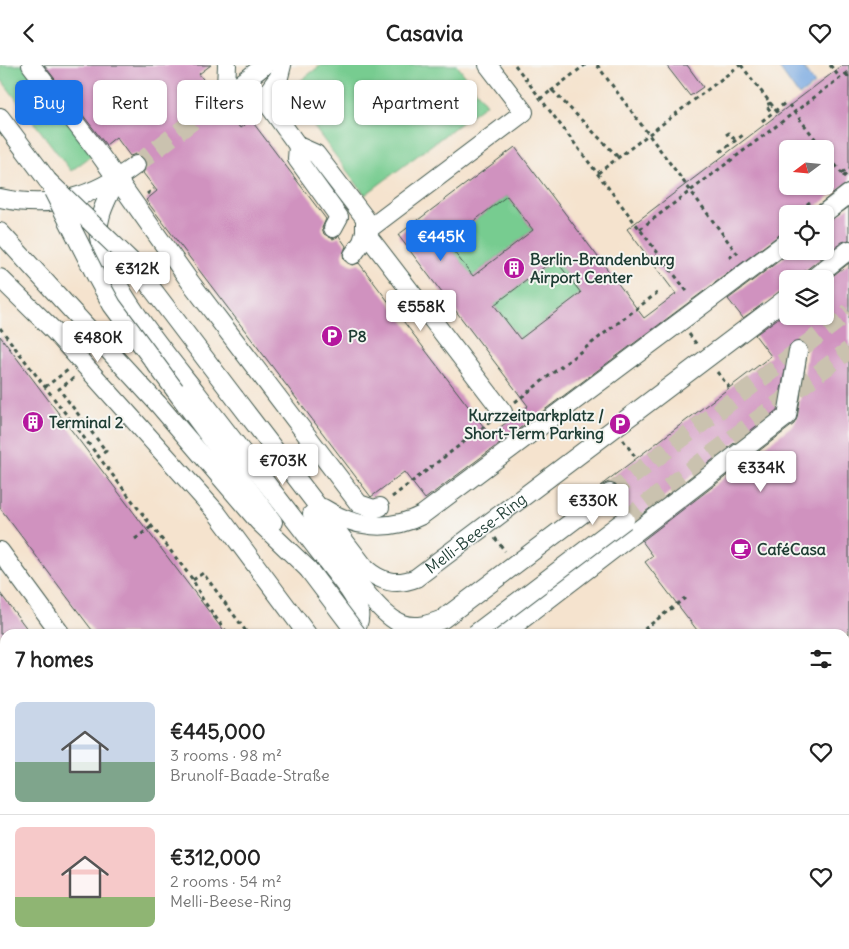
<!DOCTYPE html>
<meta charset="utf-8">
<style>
body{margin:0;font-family:Delius,sans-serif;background:#f6f6f6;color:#222;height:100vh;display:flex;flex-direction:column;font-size:19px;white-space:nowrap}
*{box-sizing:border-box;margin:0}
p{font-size:16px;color:#767676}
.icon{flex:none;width:28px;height:28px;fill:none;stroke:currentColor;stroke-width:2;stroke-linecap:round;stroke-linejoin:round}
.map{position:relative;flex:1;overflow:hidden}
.details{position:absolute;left:0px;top:564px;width:850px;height:321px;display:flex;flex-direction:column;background:#fff;border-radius:15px 15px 0 0;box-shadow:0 1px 4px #0004}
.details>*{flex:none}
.hud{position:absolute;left:15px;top:15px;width:500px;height:45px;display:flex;gap:10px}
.needle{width:32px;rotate:254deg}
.fabs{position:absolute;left:779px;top:75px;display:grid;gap:10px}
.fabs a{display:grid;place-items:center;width:55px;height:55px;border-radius:8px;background:#fff;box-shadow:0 1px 4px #0004;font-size:25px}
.price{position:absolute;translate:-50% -42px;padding:0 11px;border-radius:5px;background:#fff;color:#222;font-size:16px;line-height:32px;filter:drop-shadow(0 1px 2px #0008)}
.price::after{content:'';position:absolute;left:50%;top:30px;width:15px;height:11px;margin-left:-8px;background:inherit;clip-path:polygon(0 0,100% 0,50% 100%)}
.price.on{background:#1a73e8;color:#fff}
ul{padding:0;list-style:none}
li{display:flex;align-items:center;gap:15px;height:125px;padding:0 15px}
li+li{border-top:1px solid #e0e0e0}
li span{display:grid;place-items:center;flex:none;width:140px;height:100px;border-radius:8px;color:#555}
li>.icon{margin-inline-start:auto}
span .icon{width:60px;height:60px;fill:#fffc;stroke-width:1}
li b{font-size:21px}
h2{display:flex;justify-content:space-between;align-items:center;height:60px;padding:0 15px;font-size:21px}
.chip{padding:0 18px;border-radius:8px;background:#fff;box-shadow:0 1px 4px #0004;font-size:18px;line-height:45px}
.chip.on{background:#1a73e8;color:#fff}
header{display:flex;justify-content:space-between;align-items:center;height:65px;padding:0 15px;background:#fff;font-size:22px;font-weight:700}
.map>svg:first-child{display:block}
</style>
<header><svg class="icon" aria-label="back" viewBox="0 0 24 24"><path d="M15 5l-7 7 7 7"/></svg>Casavia<svg class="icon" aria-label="heart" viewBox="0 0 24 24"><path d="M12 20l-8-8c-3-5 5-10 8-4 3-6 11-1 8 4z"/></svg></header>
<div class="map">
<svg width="849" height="884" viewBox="0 0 849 884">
<rect width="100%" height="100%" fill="#f6f6f2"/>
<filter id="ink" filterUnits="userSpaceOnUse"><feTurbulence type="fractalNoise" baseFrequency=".02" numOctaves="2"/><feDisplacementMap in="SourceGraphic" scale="10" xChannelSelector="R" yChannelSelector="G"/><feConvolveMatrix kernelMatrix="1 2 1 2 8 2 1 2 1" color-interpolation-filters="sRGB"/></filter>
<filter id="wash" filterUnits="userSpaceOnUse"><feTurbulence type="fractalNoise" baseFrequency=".0096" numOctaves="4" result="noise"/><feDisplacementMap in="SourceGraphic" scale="20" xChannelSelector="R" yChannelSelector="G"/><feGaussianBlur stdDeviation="1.12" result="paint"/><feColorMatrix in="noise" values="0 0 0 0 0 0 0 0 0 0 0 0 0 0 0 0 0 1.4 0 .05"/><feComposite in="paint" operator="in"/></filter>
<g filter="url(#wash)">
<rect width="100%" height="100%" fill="#f5e3ce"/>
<!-- green -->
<path fill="#77cc90" stroke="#4b8462" d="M0 0H41L103 82 71 106 0 13Z
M321 0H457L486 39 365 130 287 26Z
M507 131 533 165 473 211 446 177Z
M555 194 581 229 520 274 494 240Z
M546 880H650L653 884H549Z"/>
<!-- water -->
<path fill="#75a6e0" stroke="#4a728a" d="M777 0H801L815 19 799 31Z"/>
<g id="blocks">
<!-- building -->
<path fill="#d092bf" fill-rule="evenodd" d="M44 0H211L199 9 212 26 209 35 212 41 216 45H227L240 63 251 55 326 154 322 163 324 169 333 174 339 171 346 181 343 189 344 195 352 200 359 198 490 370 528 341 398 170 515 82 644 253 676 229 627 164 843 0H849V119L843 121 817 141 813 149H788V166L782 168 425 434 404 407 371 432 146 135 157 126 143 108 147 100 144 94 136 89 130 91 116 72 106 80ZM788 84H825V121H788ZM507 131 533 165 473 211 446 177ZM555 194 581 228 520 274 494 240Z
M666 0H687L703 22 690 31Z
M849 142V175L842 177 805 206 802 214H788V222L743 253 728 234 792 186H825V159Z
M849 198V569H700L645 497 653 491 642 476 794 359 797 353 808 282 799 276 790 280 777 345 636 454 630 445 619 446 613 439 620 432 618 421 609 417 600 421 771 291 755 270 788 246V251H825V217Z
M0 271 147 465 226 569H95L0 443Z
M0 528 31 569H0Z"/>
</g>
</g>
<g filter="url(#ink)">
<use href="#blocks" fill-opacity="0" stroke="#3f564b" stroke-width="1"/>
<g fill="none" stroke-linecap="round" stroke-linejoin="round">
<!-- minor-tunnel -->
<path stroke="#cac2af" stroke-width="18" stroke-dasharray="18 9" stroke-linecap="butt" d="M136 100 220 35
M610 428 849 247
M625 455 849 285"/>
<!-- minor casing -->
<g stroke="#3f564b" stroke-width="20">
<g id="minor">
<path d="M31 0 100 90 191 218 359 439 374 444 380 442"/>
<path d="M282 0 279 12 267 28V38L298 81 316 89 365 153V167L503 347"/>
<path d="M220 35 265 0"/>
<path d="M220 35 245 33 267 38"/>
<path d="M220 35 226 22 227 0"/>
<path d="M0 52 48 116"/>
<path d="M298 81 297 94 339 152 333 163"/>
<path d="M117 114C107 134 94 155 100 178 112 225 166 289 196 327 247 393 298 459 348 524 359 540 365 553 352 569"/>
<path d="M0 133C53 145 93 132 136 100"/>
<path d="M823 149 849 129"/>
<path d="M0 167 62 235"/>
<path d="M365 167 524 47 488 0"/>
<path d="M353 190 362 177 365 167"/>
<path d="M0 213 54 266 216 447 307 569"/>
<path d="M812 214 849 185"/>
<path d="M175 325 273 457"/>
<path id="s1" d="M235 333 366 504C381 517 396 521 416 513L788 232"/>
<path d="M158 339 258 456 308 504"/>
<path d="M323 443C354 463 389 467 422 450L788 176"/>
<path d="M312 449C328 475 374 549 402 559 416 564 430 559 443 554L610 428"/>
<path d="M0 486 61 569"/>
<path d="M503 569 787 351 798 286"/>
<path d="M0 673 5 680"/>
<path d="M157 880 160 884"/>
<path d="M297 880 300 884"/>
<path d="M532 880 535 884"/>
<path d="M710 884 715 880"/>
</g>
</g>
<!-- path -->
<path stroke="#3f564b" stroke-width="3" stroke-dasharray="4 4" stroke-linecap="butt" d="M515 0 689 229
M597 0 739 191
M741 0 778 48
M830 0 840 13
M846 9 849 13
M551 26 585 0
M540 34 552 25 618 92
M771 38 766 40 772 48
M789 40 823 84
M762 56 785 38
M238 60 249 51
M726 70 729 68 736 76
M720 87 743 70
M825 87 844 111
M598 108 740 0
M842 108 849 103
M843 112 849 107
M147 129 154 124
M794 149 810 137
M781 159 788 154
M640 164 849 6
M729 193 737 187
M0 263 193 515 203 535 228 569
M689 269 697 280
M717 307 729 322
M74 313 59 324 106 386 98 392
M45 322 68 305
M515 337 657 228
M623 375 636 393
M392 432 490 357
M495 473 505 486
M135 474 151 462
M193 515 203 508 248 569
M638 569 685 533
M0 773 5 769
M40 884 45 880"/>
<!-- minor -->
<use href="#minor" stroke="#fff" stroke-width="18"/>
<!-- minor-bridge casing -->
<g stroke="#3f564b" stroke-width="20" stroke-linecap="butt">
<path id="minor-bridge" d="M48 116 131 196 235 333
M53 126 96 211 112 240 175 325
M62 235 158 339
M308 504 357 569
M475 569 625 455"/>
</g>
<!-- minor-bridge -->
<use href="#minor-bridge" stroke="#fff" stroke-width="18"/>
</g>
</g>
<!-- icons -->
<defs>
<g id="building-disc" transform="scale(1.125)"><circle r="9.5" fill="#b5179e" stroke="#f6f6f2"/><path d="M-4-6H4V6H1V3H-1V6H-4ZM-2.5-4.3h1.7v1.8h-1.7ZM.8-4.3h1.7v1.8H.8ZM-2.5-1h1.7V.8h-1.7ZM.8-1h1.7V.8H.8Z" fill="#fff"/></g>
<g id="parking-disc" transform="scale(1.125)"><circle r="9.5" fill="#b5179e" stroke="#f6f6f2"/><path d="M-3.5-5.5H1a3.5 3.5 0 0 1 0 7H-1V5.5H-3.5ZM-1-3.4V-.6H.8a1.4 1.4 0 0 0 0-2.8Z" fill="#fff"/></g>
<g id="cafe-disc" transform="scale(1.125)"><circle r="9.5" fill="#b5179e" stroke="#f6f6f2"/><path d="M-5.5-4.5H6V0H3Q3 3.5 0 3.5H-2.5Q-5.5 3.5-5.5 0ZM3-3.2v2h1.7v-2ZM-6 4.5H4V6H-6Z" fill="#fff"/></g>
</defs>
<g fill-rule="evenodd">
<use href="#building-disc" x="514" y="203"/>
<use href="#parking-disc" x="332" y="271"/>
<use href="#building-disc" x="33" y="357"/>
<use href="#parking-disc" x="620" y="359"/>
<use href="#cafe-disc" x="741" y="484"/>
</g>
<g text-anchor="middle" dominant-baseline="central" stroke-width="4" stroke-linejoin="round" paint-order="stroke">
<!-- poi labels -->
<g font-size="16" font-weight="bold" fill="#1f3d34" stroke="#f6f6f2" text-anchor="start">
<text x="530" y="194">Berlin-Brandenburg<tspan x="530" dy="18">Airport Center</tspan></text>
<text x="348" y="271">P8</text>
<text x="604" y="350" text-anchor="end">Kurzzeitparkplatz /<tspan x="604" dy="18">Short-Term Parking</tspan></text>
<text x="49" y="357">Terminal 2</text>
<text x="757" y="484">CaféCasa</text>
</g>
<!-- street labels -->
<g font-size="16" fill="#1f3d34" stroke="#f6f6f2">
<text stroke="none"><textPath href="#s1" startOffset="344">Melli-Beese-Ring</textPath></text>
</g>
</g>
</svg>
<div class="fabs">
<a><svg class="needle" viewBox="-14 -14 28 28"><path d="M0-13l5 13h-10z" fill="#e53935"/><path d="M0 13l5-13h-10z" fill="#767676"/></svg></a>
<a><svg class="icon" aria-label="locate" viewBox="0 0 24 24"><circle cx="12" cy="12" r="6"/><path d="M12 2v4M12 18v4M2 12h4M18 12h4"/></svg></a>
<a><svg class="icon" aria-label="layers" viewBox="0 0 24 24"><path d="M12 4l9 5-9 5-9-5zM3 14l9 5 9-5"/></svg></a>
</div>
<b class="price on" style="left:441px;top:197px">€445K</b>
<b class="price" style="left:137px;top:229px">€312K</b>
<b class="price" style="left:421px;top:267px">€558K</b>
<b class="price" style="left:98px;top:298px">€480K</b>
<b class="price" style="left:283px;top:421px">€703K</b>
<b class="price" style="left:761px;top:428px">€334K</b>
<b class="price" style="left:593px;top:461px">€330K</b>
<div class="hud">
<a class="chip on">Buy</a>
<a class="chip">Rent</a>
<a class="chip">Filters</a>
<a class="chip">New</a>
<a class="chip">Apartment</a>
</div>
<section class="details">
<h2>7 homes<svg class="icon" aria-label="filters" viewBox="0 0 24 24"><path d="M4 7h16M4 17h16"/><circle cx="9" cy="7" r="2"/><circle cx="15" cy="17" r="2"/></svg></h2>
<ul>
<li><span style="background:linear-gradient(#c9d6e8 60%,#7fa58c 0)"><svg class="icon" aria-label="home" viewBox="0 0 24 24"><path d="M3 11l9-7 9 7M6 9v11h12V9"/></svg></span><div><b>€445,000</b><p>3 rooms · 98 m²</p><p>Brunolf-Baade-Straße</p></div><svg class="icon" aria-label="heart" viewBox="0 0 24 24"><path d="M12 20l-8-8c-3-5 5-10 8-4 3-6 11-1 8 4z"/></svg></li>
<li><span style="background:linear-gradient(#f6c9c9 70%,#8fb573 0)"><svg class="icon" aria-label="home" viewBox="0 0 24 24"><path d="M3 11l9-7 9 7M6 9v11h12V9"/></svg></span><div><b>€312,000</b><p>2 rooms · 54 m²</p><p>Melli-Beese-Ring</p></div><svg class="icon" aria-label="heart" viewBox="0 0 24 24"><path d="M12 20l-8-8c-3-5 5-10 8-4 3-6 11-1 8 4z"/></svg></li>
</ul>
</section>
</div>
